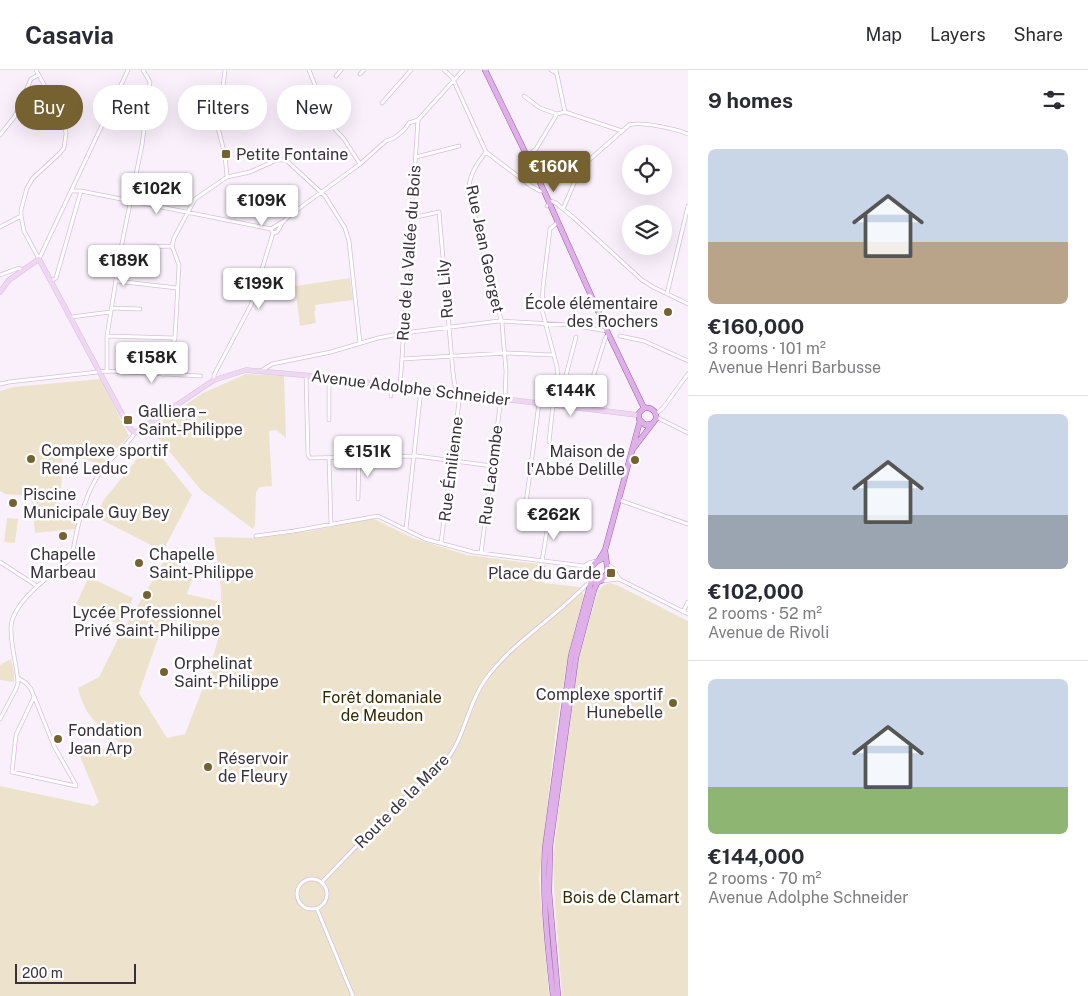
<!DOCTYPE html>
<meta charset="utf-8">
<style>
body{margin:0;font-family:"Public Sans",sans-serif;background:#f7f7f7;color:#2b2b33;height:100vh;display:flex;flex-direction:column;font-size:19px;white-space:nowrap}
*{box-sizing:border-box;margin:0}
p{font-size:16px;color:#7c7c81}
.icon{flex:none;width:28px;height:28px;fill:none;stroke:currentColor;stroke-width:2;stroke-linecap:round;stroke-linejoin:round}
.map{position:relative;flex:1;overflow:hidden}
.side{display:flex;flex-direction:column;background:#fff;width:400px}
.side>*{flex:none}
.banner{position:absolute;left:15px;top:15px;width:475px;height:45px;display:flex;gap:10px}
.tools{position:absolute;left:622px;top:75px;display:grid;gap:10px}
.tools a{display:grid;place-items:center;width:50px;height:50px;border-radius:50%;background:#fff;box-shadow:0 5px 20px #0002;font-size:25px}
.scale{position:absolute;left:15px;bottom:12px;width:121px;box-sizing:border-box;padding-left:5px;border:2px solid #39303b;border-top:0;font-size:14px;line-height:18px;white-space:nowrap;color:#39303b;-webkit-text-stroke:4px #fff;paint-order:stroke}
.price{position:absolute;translate:-50% -42px;padding:0 11px;border-radius:5px;background:#fff;color:#222;font-size:16px;line-height:32px;filter:drop-shadow(0 1px 2px #0008)}
.price::after{content:'';position:absolute;left:50%;top:30px;width:15px;height:11px;margin-left:-8px;background:inherit;clip-path:polygon(0 0,100% 0,50% 100%)}
.price.on{background:#766230;color:#fff}
ul{padding:0;list-style:none}
li{display:grid;align-content:center;gap:10px;height:265px;padding:0 20px}
li+li{border-top:1px solid #e1e1e2}
li span{display:grid;place-items:center;height:155px;border-radius:8px;color:#555}
li>.icon{margin-inline-start:auto}
span .icon{width:90px;height:90px;fill:#fffc;stroke-width:1}
li b{font-size:21px}
h2{display:flex;justify-content:space-between;align-items:center;height:60px;padding:0 20px;font-size:21px}
.chip{padding:0 18px;border-radius:22px;background:#fff;box-shadow:0 5px 20px #0002;font-size:18px;line-height:45px}
.chip.on{background:#766230;color:#fff}
header{display:flex;align-items:center;gap:30px;box-sizing:border-box;height:70px;padding:0 25px;background:#fff;border-bottom:1px solid #e1e1e2}
header strong{font-size:24px}
nav{display:flex;gap:28px;margin-inline-start:auto;font-size:18px}
main{display:flex;flex:1;min-height:0}
.map>svg:first-child{display:block}
</style>
<header>
<strong>Casavia</strong>
<nav><a>Map</a><a>Layers</a><a>Share</a></nav>
</header>
<main>
<div class="map">
<svg width="688" height="926" viewBox="0 0 688 926">
<rect width="100%" height="100%" fill="#faf0fc"/>
<!-- green -->
<path fill="#ede3cc" fill-rule="evenodd" d="M350 208 353 230 315 235 316 240 314 241 316 253 300 256 295 216Z
M246 304 284 306 286 368 276 360 269 361 272 416 260 417 256 422 255 455 253 459 201 420 154 363V356L203 323Z
M101 309 129 366 102 394 63 384 60 440 80 442 75 459 35 463 31 426 5 424 0 421V321L13 317Z
M150 373 192 425 163 481 96 447 103 431Z
M7 448 18 449 15 473 4 472Z
M372 448 413 468 467 485 546 495 543 513 580 517 584 525 568 585 556 660 539 809 549 926H0V716L94 736 99 732 79 684 123 675C100 657 85 648 78 618L99 607 118 569 167 486 195 502 187 524 221 532V519L214 467 256 468 311 461ZM178 550 220 562 208 605 185 664 167 668 139 623 162 557Z
M89 507 133 528 120 555 76 534Z
M610 513 617 515 688 551V926H562L555 835 553 790 558 745 579 587 598 521 604 515Z
M11 589 14 603V612L0 610V595Z"/>
<g fill="none" stroke-linecap="round" stroke-linejoin="round">
<!-- street casing -->
<g stroke="#d6bfdb" stroke-width="4.5">
<path id="street" d="M36 0 61 45 65 56 66 64 64 78 59 84 33 108 27 118 21 140V146L24 161 39 189
M309 0 331 55 344 69 360 94
M444 0 452 7 486 82 531 116 540 121H544
M551 0 556 3
M556 0 565 42 622 61
M360 4 364 0
M336 6 341 0
M524 26 540 38 557 44
M382 33 411 0
M0 65 15 46 31 9 38 5
M486 82C477 94 470 103 469 118L485 190 502 253 506 301 505 329
M530 84 536 79 557 44 565 42
M416 87 459 76
M227 107 250 102 277 90H286L325 126 345 158 349 171 360 273
M72 121H81L271 159
M547 136 550 131 556 133 574 148 642 210 653 217 688 234
M563 139 581 97 629 55C641 51 676 59 688 64
M412 148 439 142 453 303 456 323
M558 152 550 159 543 217 542 240 557 297 560 336
M0 157 21 146
M273 163 277 162 283 152 290 145 360 94 386 71 394 68 404 60 409 53 418 50 463 0
M121 178 172 176
M39 189 128 0
M0 205 19 198 23 200
M51 211 56 208 81 121
M116 211 177 218
M667 224 688 136
M111 238 140 239
M71 247 111 242
M107 266 175 268
M620 266 644 271 688 291
M402 289 507 283 554 285
M107 301V266L121 178 142 75 150 12 143 0
M261 301 272 294 331 282 378 268 404 263 499 251 572 255 607 261
M163 305 175 268 179 195 172 176 174 168 195 129 227 107 225 85 215 46V39L223 17 225 0
M306 305 308 385 310 388 417 386 492 396
M214 310V305L251 235 273 163 271 159 282 152
M564 313 576 267
M0 314 9 312 107 301 201 306
M400 317 418 50
M391 326V316
M583 339 605 269 608 264
M656 344 663 338 688 304
M656 347 688 363
M329 350V308
M549 372 553 335
M329 388 331 455
M358 429 359 387
M619 430 688 454
M525 441 539 333
M406 459 421 319
M256 466 294 461 378 446 425 469 473 482 584 496
M441 473 460 324
M481 483 501 328
M542 491 549 448
M0 492 37 516
M607 494 613 498 619 509
M589 508 586 506 584 496 589 493 596 491
M601 511 619 509 688 544
M683 542 688 532
M18 608 26 613 31 619 54 676 76 715
M34 627 16 665 12 702 76 716
M0 649 16 619 18 613C17 595 11 578 11 559 10 533 53 503 72 488 76 458 86 418 106 394 116 384 127 375 135 363
M297 824a15 15 0 1 1 30 0a15 15 0 1 1-30 0Z
M322 812C350 783 378 753 408 725 419 714 438 701 447 689 465 667 467 635 485 610 513 571 558 546 590 511
M317 839 353 926"/>
</g>
<!-- secondary casing -->
<g stroke="#d6bfdb" stroke-width="5.5">
<path id="secondary" d="M0 222 9 210 39 189 129 357 135 363 214 310 246 300 302 305 638 345"/>
</g>
<!-- primary casing -->
<g stroke="#9760a2" stroke-width="6">
<path id="primary" d="M485 0 544 121 607 261 644 338
M633 379 656 349C657 342 652 337 644 338L639 343V349L645 355 651 354
M599 490 605 480 640 351
M591 512C588 503 592 492 602 489
M595 513 601 511 608 502 605 481
M553 926C548 877 542 828 545 779L571 586 591 512
M558 926 549 822 550 776 576 587 594 520 597 513"/>
</g>
<!-- street -->
<use href="#street" stroke="#fff" stroke-width="3"/>
<!-- secondary -->
<use href="#secondary" stroke="#efd7f4" stroke-width="4.5"/>
<!-- primary -->
<use href="#primary" stroke="#dfafe9" stroke-width="5"/>
</g>
<!-- markers -->
<g fill="#766230" stroke="#fff" stroke-width="2">
<rect x="221" y="79" width="10" height="10" rx="2.5"/>
<circle cx="668" cy="242" r="5"/>
<rect x="123" y="345" width="10" height="10" rx="2.5"/>
<circle cx="31" cy="389" r="5"/>
<circle cx="635" cy="390" r="5"/>
<circle cx="13" cy="433" r="5"/>
<circle cx="63" cy="466" r="5"/>
<circle cx="139" cy="493" r="5"/>
<rect x="606" y="498" width="10" height="10" rx="2.5"/>
<circle cx="147" cy="525" r="5"/>
<circle cx="164" cy="602" r="5"/>
<circle cx="673" cy="633" r="5"/>
<circle cx="58" cy="669" r="5"/>
<circle cx="208" cy="697" r="5"/>
</g>
<g text-anchor="middle" dominant-baseline="central" stroke-width="5" stroke-linejoin="round" paint-order="stroke">
<!-- poi labels -->
<g font-size="16" fill="#39303b" stroke="#fff" text-anchor="start">
<text x="236" y="84">Petite Fontaine</text>
<text x="658" y="233" text-anchor="end">École élémentaire<tspan x="658" dy="18">des Rochers</tspan></text>
<text x="138" y="341">Galliera –<tspan x="138" dy="18">Saint-Philippe</tspan></text>
<text x="41" y="380">Complexe sportif<tspan x="41" dy="18">René Leduc</tspan></text>
<text x="625" y="381" text-anchor="end">Maison de<tspan x="625" dy="18">l'Abbé Delille</tspan></text>
<text x="23" y="424">Piscine<tspan x="23" dy="18">Municipale Guy Bey</tspan></text>
<text x="63" y="484" text-anchor="middle">Chapelle<tspan x="63" dy="18">Marbeau</tspan></text>
<text x="149" y="484">Chapelle<tspan x="149" dy="18">Saint-Philippe</tspan></text>
<text x="601" y="503" text-anchor="end">Place du Garde</text>
<text x="147" y="542" text-anchor="middle">Lycée Professionnel<tspan x="147" dy="18">Privé Saint-Philippe</tspan></text>
<text x="174" y="593">Orphelinat<tspan x="174" dy="18">Saint-Philippe</tspan></text>
<text x="663" y="624" text-anchor="end">Complexe sportif<tspan x="663" dy="18">Hunebelle</tspan></text>
<text x="68" y="660">Fondation<tspan x="68" dy="18">Jean Arp</tspan></text>
<text x="218" y="688">Réservoir<tspan x="218" dy="18">de Fleury</tspan></text>
</g>
<!-- street labels -->
<g font-size="16" fill="#39303b" stroke="#fff">
<text transform="translate(485 179) rotate(78)">Rue Jean Georget</text>
<text transform="translate(409 183) rotate(-86)">Rue de la Vallée du Bois</text>
<text transform="translate(445 219) rotate(-95)">Rue Lily</text>
<text transform="translate(411 318) rotate(7)">Avenue Adolphe Schneider</text>
<text transform="translate(451 399) rotate(-83)">Rue Émilienne</text>
<text transform="translate(491 405) rotate(-83)">Rue Lacombe</text>
<text transform="translate(402 731) rotate(-45)">Route de la Mare</text>
</g>
<!-- park labels -->
<g font-size="16" fill="#362801" stroke="#fff">
<text x="382" y="627">Forêt domaniale<tspan x="382" dy="18">de Meudon</tspan></text>
<text x="621" y="827">Bois de Clamart</text>
</g>
</g>
</svg>
<div class="tools">
<a><svg class="icon" aria-label="locate" viewBox="0 0 24 24"><circle cx="12" cy="12" r="6"/><path d="M12 2v4M12 18v4M2 12h4M18 12h4"/></svg></a>
<a><svg class="icon" aria-label="layers" viewBox="0 0 24 24"><path d="M12 4l9 5-9 5-9-5zM3 14l9 5 9-5"/></svg></a>
</div>
<div class="scale">200 m</div>
<b class="price on" style="left:554px;top:123px">€160K</b>
<b class="price" style="left:157px;top:145px">€102K</b>
<b class="price" style="left:262px;top:157px">€109K</b>
<b class="price" style="left:124px;top:217px">€189K</b>
<b class="price" style="left:259px;top:240px">€199K</b>
<b class="price" style="left:152px;top:314px">€158K</b>
<b class="price" style="left:571px;top:347px">€144K</b>
<b class="price" style="left:368px;top:408px">€151K</b>
<b class="price" style="left:554px;top:471px">€262K</b>
<div class="banner">
<a class="chip on">Buy</a>
<a class="chip">Rent</a>
<a class="chip">Filters</a>
<a class="chip">New</a>
</div>
</div>
<section class="side">
<h2>9 homes<svg class="icon" aria-label="filters" viewBox="0 0 24 24"><path d="M4 7h16M4 17h16"/><circle cx="9" cy="7" r="2"/><circle cx="15" cy="17" r="2"/></svg></h2>
<ul>
<li><span style="background:linear-gradient(#c9d6e8 60%,#b9a48a 0)"><svg class="icon" aria-label="home" viewBox="0 0 24 24"><path d="M3 11l9-7 9 7M6 9v11h12V9"/></svg></span><div><b>€160,000</b><p>3 rooms · 101 m²</p><p>Avenue Henri Barbusse</p></div></li>
<li><span style="background:linear-gradient(#c9d6e8 65%,#9aa5b1 0)"><svg class="icon" aria-label="home" viewBox="0 0 24 24"><path d="M3 11l9-7 9 7M6 9v11h12V9"/></svg></span><div><b>€102,000</b><p>2 rooms · 52 m²</p><p>Avenue de Rivoli</p></div></li>
<li><span style="background:linear-gradient(#c9d6e8 70%,#8fb573 0)"><svg class="icon" aria-label="home" viewBox="0 0 24 24"><path d="M3 11l9-7 9 7M6 9v11h12V9"/></svg></span><div><b>€144,000</b><p>2 rooms · 70 m²</p><p>Avenue Adolphe Schneider</p></div></li>
</ul>
</section>
</main>
